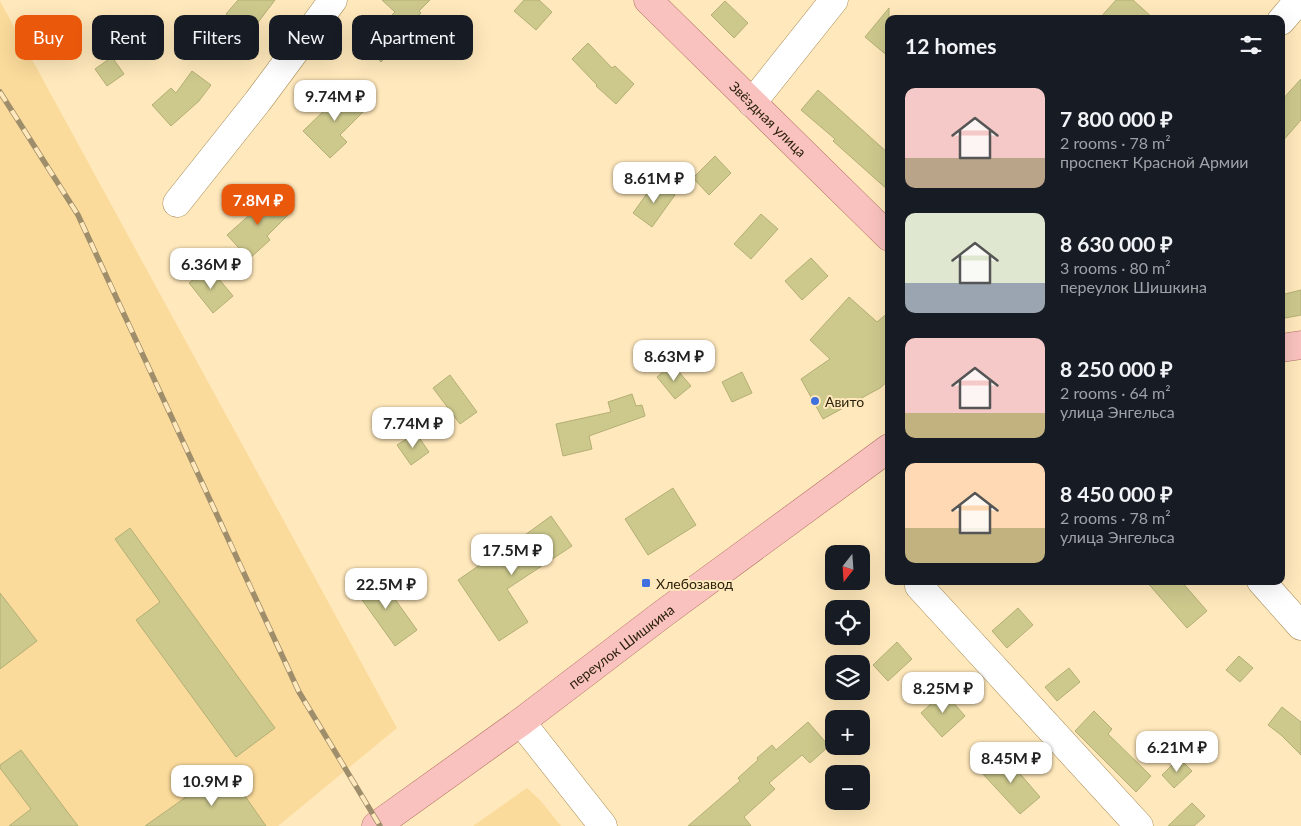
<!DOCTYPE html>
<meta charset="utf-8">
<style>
body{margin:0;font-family:Lato,sans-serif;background:#20242c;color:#f1f3f6;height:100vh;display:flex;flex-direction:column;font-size:19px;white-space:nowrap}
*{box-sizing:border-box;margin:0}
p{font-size:16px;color:#9ea1a6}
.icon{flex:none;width:28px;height:28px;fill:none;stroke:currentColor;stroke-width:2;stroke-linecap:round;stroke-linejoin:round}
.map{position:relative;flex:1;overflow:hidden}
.panel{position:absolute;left:885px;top:15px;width:400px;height:570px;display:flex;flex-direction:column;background:#171b24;border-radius:10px;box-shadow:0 5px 20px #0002}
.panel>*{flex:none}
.banner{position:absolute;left:15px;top:15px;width:475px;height:45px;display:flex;gap:10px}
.needle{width:32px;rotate:197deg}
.fabs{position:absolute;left:825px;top:545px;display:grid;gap:10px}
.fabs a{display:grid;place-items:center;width:45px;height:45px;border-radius:10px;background:#171b24;box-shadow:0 5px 20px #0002;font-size:25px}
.price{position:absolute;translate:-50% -42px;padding:0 11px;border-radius:10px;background:#fff;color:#222;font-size:16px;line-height:32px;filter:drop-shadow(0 1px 2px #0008)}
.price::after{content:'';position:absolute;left:50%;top:30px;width:15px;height:11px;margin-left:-8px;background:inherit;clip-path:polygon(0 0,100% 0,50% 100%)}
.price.on{background:#ea580c;color:#fff}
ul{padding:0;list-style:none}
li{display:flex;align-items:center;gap:15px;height:125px;padding:0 20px}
li span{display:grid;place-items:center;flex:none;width:140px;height:100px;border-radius:10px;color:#555}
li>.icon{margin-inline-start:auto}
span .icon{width:60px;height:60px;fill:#fffc;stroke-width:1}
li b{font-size:21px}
h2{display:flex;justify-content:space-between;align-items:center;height:60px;padding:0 20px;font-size:21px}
.tag{padding:0 18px;border-radius:10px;background:#171b24;box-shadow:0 5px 20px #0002;font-size:18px;line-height:45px}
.tag.on{background:#ea580c;color:#fff}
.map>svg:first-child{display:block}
</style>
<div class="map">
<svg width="1301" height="826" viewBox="0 0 1301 826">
<rect width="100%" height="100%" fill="#ffe8bb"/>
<!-- built -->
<path fill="#fbdb9b" d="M0 1 397 728 278 826H0Z
M527 788 540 800 561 826H473Z"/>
<!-- building -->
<path fill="#cdc98d" stroke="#b3af74" d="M238 0H275L250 33 226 14Z
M382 0H430L419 11 421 13 394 42 397 45 381 62 363 44 395 12Z
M524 0H539L552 12 536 30 514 11Z
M1116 0H1133L1154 19H1099Z
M725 1 748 23 734 38 711 15Z
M889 8V57L865 37Z
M588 43 612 68 615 66 634 84 616 104 596 86 597 85 572 59Z
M112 57 124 74 107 86 95 69Z
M192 71 211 85 199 101 171 126 152 105 171 88 176 93Z
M1301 79V120L1281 143V101Z
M343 85 367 108 340 135 347 142 330 158 303 131 331 104 328 101Z
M818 90 889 154V191L833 141 835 139 801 110Z
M715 156 731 173 709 195 693 178Z
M656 181 675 195 652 227 633 213Z
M265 192 288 215 267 236 270 240 249 259 227 235 254 211 250 207Z
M761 214 778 229 751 259 734 244Z
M811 258 828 276 802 300 785 281Z
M209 267 233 296 213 313 189 283Z
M1301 290V315L1285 318 1281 295Z
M849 297 877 322 889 312V380L880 388 823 419 801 379 830 359 810 340Z
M672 364 691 386 675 399 657 377Z
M742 372 752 393 732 402 722 382Z
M450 375 477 412 460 424 433 388Z
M632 394 636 406 642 405 645 416 589 436 592 449 563 456 556 424 611 412 608 402Z
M416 433 429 452 411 465 397 445Z
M673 488 696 525 648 555 625 519Z
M551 516 572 546 507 589 528 622 499 641 458 580 487 560 488 562Z
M130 528 275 728 236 757 136 620 160 602 115 539Z
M377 574 417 630 395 646 355 590Z
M1146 581H1181L1207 611 1187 628Z
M0 593 37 641 0 669Z
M1018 608 1033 625 1007 648 992 631Z
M897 642 912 659 888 681 873 665Z
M1239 656 1253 668 1240 682 1226 670Z
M1069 668 1080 682 1057 701 1045 687Z
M944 692 965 716 942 737 921 713Z
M1282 707 1301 722V755L1281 735 1268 725Z
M1094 711 1112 729 1108 734 1151 776 1136 792 1075 731Z
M808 722 829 746 810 763 802 755 769 783 775 789 744 817 751 826H688L740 781 738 778 758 760 757 758 772 745 776 750Z
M21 750 78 826H9L31 809 0 768V765Z
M1003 754 1040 797 1020 814 982 773Z
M1179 758 1192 771 1174 788 1162 775Z
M226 769 266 826H145Z
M1192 803 1205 816 1194 826H1168Z"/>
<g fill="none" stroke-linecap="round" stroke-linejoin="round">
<!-- minor casing -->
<g stroke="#a68c56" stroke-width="29">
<path id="minor" d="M1281 21 1299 0
M752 103 834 0
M177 203 258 101 333 0
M1261 581 1301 626
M919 586 1139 826
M521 722 603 826"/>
</g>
<!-- major casing -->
<g stroke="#af6f63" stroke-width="29">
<g id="major">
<path id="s1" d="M648 0 889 237"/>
<path d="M1281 348 1301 345"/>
<path id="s2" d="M376 826 521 722 664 613 889 448"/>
</g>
</g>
<!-- minor -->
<use href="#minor" stroke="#fff" stroke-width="28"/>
<!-- major -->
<use href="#major" stroke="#f9c2be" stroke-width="28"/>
<!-- rail casing -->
<g stroke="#9f8e6b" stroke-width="5.5">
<path id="rail" d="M0 92 78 215 299 692 380 826"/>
</g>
<!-- rail -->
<use href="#rail" stroke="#ffe8bb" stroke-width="4" stroke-dasharray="11" stroke-linecap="butt"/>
</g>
<!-- markers -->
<g fill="#406fe0" stroke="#ffe8bb" stroke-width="2">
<circle cx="815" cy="401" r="5"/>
<rect x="641" y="578" width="10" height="10" rx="2.5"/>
</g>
<g text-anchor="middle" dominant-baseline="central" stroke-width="4" stroke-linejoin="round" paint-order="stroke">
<!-- street labels -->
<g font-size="14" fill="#2c220b" stroke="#ffe8bb">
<text stroke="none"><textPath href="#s1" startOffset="169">Звёздная улица</textPath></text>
<text stroke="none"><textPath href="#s2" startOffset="304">переулок Шишкина</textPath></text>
</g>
<!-- poi labels -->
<g font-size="14" fill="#2c220b" stroke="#ffe8bb" text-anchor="start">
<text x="825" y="401">Авито</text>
<text x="656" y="583">Хлебозавод</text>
</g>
</g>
</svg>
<div class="fabs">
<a><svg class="needle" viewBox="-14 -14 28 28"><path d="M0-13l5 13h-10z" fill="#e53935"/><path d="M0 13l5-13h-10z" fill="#9ea1a6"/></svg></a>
<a><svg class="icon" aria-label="locate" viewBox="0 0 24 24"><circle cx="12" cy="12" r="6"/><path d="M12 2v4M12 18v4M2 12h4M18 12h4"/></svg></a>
<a><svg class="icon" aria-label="layers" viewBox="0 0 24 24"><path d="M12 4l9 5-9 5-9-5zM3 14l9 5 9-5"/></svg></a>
<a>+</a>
<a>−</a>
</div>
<b class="price" style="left:335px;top:122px">9.74M ₽</b>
<b class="price" style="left:654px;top:204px">8.61M ₽</b>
<b class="price on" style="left:258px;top:226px">7.8M ₽</b>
<b class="price" style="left:211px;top:290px">6.36M ₽</b>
<b class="price" style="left:674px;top:382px">8.63M ₽</b>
<b class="price" style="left:413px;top:449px">7.74M ₽</b>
<b class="price" style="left:512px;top:576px">17.5M ₽</b>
<b class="price" style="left:386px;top:610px">22.5M ₽</b>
<b class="price" style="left:943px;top:714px">8.25M ₽</b>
<b class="price" style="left:1177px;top:773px">6.21M ₽</b>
<b class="price" style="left:1011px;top:784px">8.45M ₽</b>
<b class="price" style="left:212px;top:807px">10.9M ₽</b>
<div class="banner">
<a class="tag on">Buy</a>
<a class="tag">Rent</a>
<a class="tag">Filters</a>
<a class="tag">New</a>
<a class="tag">Apartment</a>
</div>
<section class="panel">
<h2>12 homes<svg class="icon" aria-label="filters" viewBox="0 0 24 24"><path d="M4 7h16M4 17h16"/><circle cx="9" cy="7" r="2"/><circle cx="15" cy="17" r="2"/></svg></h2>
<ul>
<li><span style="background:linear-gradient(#f6c9c9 70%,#b9a48a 0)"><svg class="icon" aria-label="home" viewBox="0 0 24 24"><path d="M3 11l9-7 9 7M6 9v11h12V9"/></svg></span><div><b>7 800 000 ₽</b><p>2 rooms · 78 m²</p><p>проспект Красной Армии</p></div></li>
<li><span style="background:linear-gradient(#dfe7d0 70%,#9aa5b1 0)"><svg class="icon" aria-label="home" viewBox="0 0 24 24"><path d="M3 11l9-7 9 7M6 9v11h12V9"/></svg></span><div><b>8 630 000 ₽</b><p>3 rooms · 80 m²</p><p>переулок Шишкина</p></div></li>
<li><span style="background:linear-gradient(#f6c9c9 75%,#c2b280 0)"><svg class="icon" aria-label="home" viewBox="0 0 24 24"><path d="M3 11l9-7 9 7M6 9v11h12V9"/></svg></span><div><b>8 250 000 ₽</b><p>2 rooms · 64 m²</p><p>улица Энгельса</p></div></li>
<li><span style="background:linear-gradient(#ffd9b3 65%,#c2b280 0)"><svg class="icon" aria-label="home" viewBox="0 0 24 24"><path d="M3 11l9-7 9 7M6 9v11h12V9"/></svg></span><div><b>8 450 000 ₽</b><p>2 rooms · 78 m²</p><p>улица Энгельса</p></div></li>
</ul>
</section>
</div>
